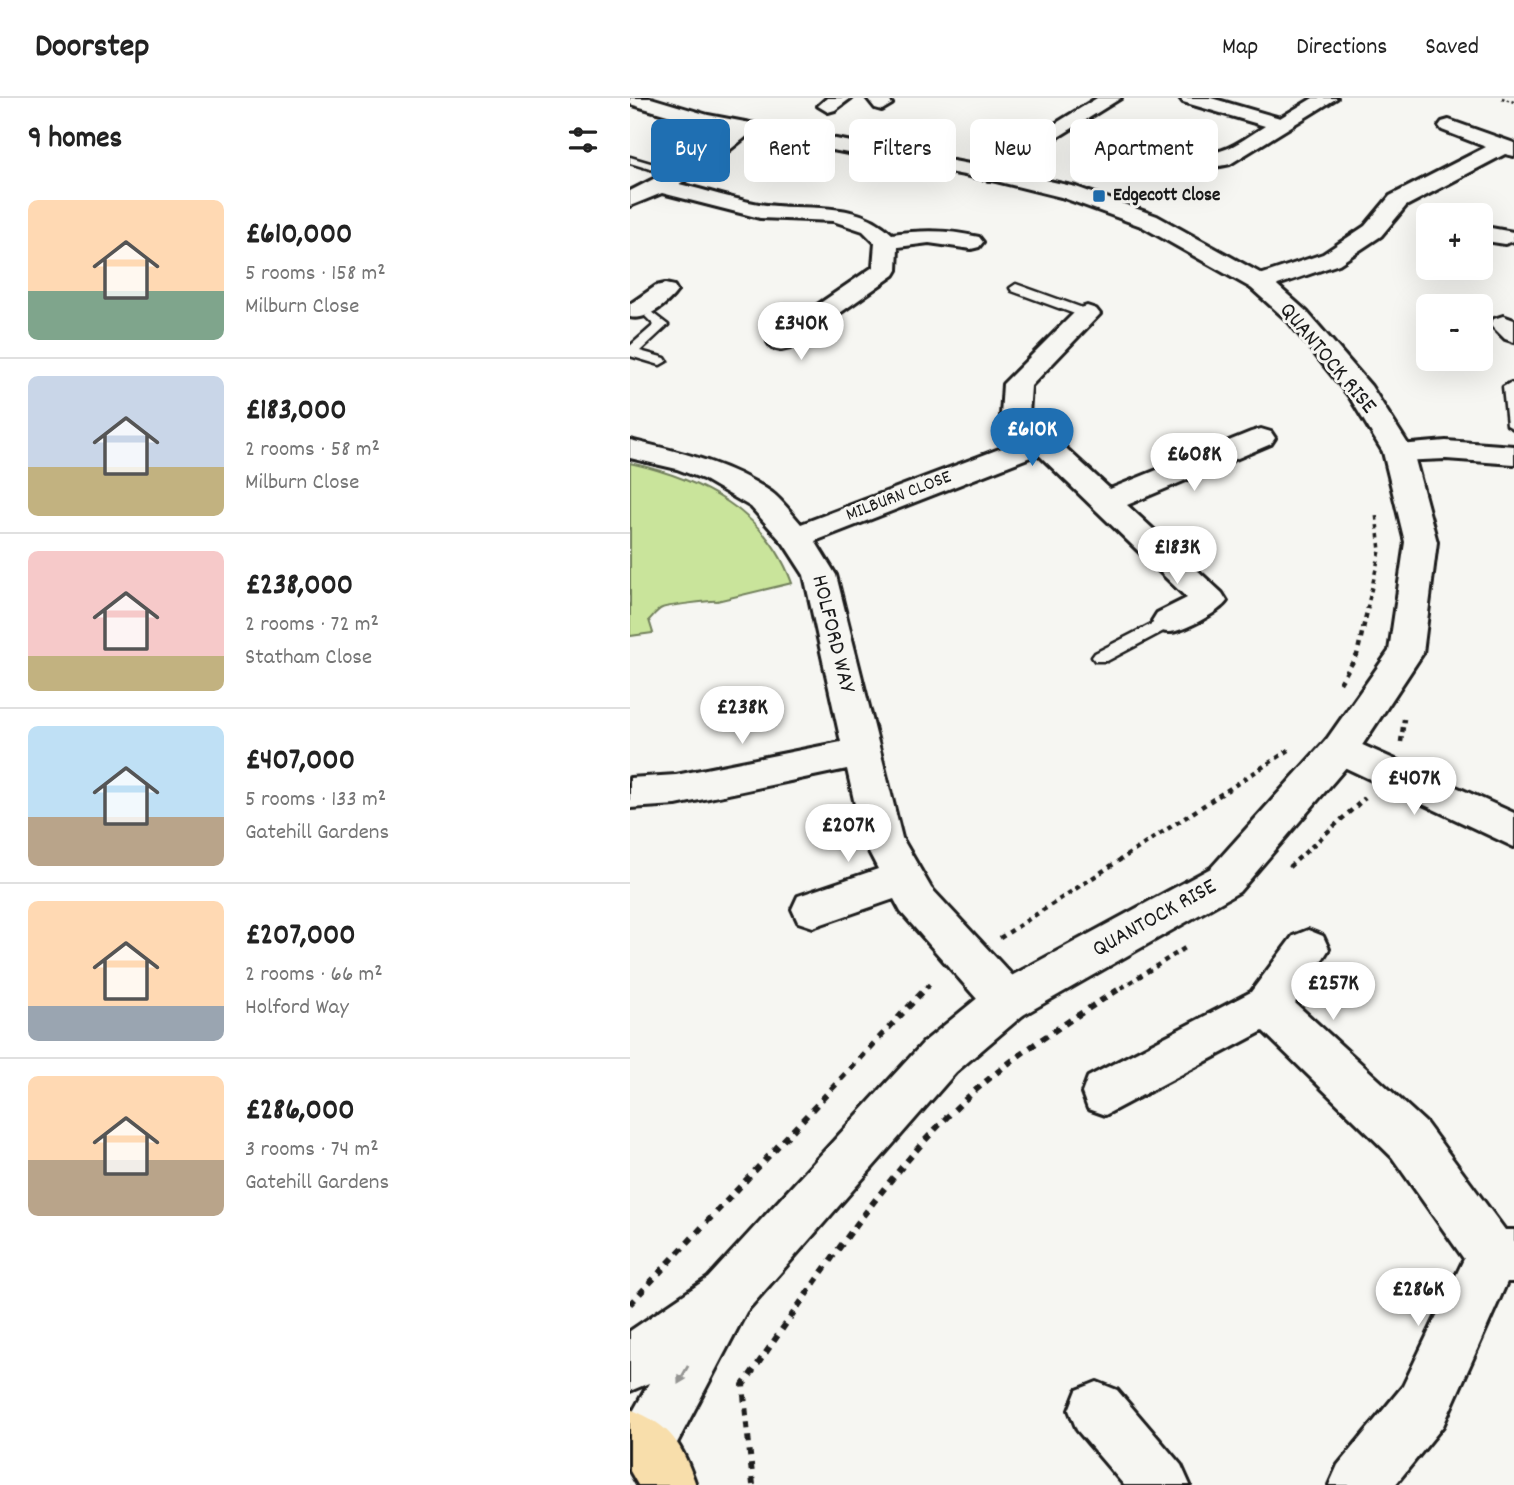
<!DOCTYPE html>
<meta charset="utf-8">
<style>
body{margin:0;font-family:Dekko,sans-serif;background:#f2f2f2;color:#222;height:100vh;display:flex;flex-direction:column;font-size:26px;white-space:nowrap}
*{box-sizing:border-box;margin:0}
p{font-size:23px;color:#767676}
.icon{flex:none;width:38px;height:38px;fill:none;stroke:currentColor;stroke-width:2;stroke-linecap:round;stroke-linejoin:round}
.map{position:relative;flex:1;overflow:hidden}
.sheet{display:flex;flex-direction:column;background:#fff;width:630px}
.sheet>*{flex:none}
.hud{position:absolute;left:21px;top:21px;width:665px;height:63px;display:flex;gap:14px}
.tools{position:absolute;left:786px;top:105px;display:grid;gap:14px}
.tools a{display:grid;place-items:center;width:77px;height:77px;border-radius:10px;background:#fff;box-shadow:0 7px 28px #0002;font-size:35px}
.price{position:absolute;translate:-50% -60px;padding:0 16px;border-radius:24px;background:#fff;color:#222;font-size:23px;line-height:46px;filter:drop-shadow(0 2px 4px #0008)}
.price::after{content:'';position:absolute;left:50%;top:42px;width:21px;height:16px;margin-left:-10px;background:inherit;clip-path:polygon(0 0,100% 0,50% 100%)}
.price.current{background:#1f6fb2;color:#fff}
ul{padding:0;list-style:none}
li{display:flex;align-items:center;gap:21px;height:175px;padding:0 28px}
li+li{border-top:2px solid #e0e0e0}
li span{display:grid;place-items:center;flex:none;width:196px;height:140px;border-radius:10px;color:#555}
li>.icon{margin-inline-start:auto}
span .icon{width:84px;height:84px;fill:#fffc;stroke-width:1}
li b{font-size:30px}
h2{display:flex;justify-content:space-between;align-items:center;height:84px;padding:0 28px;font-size:30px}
.tag{padding:0 24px;border-radius:10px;background:#fff;box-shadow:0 7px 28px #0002;font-size:24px;line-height:63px}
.tag.current{background:#1f6fb2;color:#fff}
header{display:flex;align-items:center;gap:42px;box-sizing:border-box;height:98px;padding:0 35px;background:#fff;border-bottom:2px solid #e0e0e0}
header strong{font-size:33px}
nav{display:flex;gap:38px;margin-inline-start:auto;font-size:24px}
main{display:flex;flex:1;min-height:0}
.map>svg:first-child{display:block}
</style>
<header>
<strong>Doorstep</strong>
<nav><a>Map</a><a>Directions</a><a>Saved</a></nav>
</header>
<main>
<section class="sheet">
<h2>9 homes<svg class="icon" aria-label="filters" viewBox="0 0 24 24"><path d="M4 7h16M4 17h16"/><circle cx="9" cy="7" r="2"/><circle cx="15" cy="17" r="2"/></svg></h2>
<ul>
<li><span style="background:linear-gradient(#ffd9b3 65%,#7fa58c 0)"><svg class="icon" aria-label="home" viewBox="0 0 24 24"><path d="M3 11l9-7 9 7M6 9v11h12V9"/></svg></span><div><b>£610,000</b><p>5 rooms · 158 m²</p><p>Milburn Close</p></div></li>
<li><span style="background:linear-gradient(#c9d6e8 65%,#c2b280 0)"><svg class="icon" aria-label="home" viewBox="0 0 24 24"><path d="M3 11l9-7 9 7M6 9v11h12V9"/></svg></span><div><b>£183,000</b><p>2 rooms · 58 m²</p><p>Milburn Close</p></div></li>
<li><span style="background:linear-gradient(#f6c9c9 75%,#c2b280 0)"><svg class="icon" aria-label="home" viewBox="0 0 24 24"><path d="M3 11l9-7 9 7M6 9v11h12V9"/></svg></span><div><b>£238,000</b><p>2 rooms · 72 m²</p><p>Statham Close</p></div></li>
<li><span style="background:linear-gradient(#bfe0f5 65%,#b9a48a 0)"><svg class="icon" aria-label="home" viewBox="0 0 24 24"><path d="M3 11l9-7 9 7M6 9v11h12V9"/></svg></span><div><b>£407,000</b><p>5 rooms · 133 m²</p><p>Gatehill Gardens</p></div></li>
<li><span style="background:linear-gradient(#ffd9b3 75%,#9aa5b1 0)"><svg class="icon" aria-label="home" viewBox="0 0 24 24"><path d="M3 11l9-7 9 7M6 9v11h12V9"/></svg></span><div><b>£207,000</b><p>2 rooms · 66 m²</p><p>Holford Way</p></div></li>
<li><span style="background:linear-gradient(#ffd9b3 60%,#b9a48a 0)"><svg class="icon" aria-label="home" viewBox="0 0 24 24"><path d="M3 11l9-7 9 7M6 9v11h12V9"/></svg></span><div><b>£286,000</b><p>3 rooms · 74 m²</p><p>Gatehill Gardens</p></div></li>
</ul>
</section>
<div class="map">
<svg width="884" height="1387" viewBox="0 0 884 1387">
<rect width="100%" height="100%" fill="#f6f6f2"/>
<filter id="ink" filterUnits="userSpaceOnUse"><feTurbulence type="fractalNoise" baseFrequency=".0143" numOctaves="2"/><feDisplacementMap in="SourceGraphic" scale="14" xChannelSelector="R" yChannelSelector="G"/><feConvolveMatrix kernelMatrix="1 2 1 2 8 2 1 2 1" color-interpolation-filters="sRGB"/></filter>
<g filter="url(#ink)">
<!-- green -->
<path fill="#c9e49b" stroke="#72805c" stroke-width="2" d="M0 365C71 381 136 413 162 485L87 503C82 502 36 508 32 510 27 512 23 518 19 522L23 535 0 538Z"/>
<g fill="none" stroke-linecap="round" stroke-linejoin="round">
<!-- lane casing -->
<g stroke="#1c1c1c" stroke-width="5">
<path id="lane" d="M0 59 54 75 55 77 50 80 0 65Z
M386 186 461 213 463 216 461 219H453L382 193 380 190Z
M21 214 38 227 10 253 35 260 37 263 30 267 0 258V248L24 227 15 218Z
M880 285 884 286V331L877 327 873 289Z
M539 517 547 523 545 527 477 563H465L462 559 465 555Z"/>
</g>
<!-- street casing -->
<g stroke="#1c1c1c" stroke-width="6">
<path id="street" d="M197 0H221L205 12 198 14 188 8Z
M237 0H257L262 6 252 12 245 10Z
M467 0H491L425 41 374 82H358L355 77 358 72 389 49 354 39 351 35 354 31 361 29 402 40Z
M550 0H581L650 20 683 0H707L600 66C583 71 531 68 520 53L523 49C535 46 543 52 554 54 593 60 604 47 635 28L553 4Z
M819 22 884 45V58L875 56 776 108 751 138 709 166 639 190 630 192 621 190 618 185 621 180 693 156 735 128 760 98 856 49 812 32 809 28 812 24Z
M115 24 122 26 125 30 122 34 82 66 49 86C76 92 102 101 129 106 175 114 225 100 262 136 293 132 319 132 349 139L353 144 349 149 341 151 299 145 268 149 267 172 264 177 160 250 151 252 142 250 138 244 142 238 243 169 245 145 233 133 203 123 130 120 32 95 0 108V93L53 66 108 26Z
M850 128 883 134 884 143 875 146 850 142Z
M35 186 44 188 47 193C38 206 16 223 0 219V206L26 188Z
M457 208 466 211 470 216 401 288 399 316 480 391 621 334 631 331 641 334 645 340 641 346 497 407 592 495 597 503C590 514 551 535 538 534 534 534 531 532 527 531L522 523 527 515 557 500 408 356 185 443 206 477 272 740 301 790 393 889 399 903 393 917 377 923 361 917 271 814 264 801 183 829 168 824 162 811 168 798 248 771 233 742 217 671 46 707 0 710V680L46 677 211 644 174 477 154 446 121 409 73 381 47 371 0 360V342C50 354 99 365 141 394 152 402 162 416 171 426L393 342 371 318 373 286 448 211Z
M873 218 884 222V244L875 241 860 226 864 221Z
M816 343 884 348V366L816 361 768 363 758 360 753 354 758 348Z
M710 637 884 715V749L697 661 691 651 697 641Z
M678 832 693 838 699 851 665 905 796 1025 875 1132H884V1184H877L813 1328 765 1387H699L708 1367 773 1288 834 1161 762 1059 633 933 475 1017 458 1011 452 995 458 979 621 894 663 838Z
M467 1284 487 1292 551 1367 560 1387H494L447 1332 439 1312 447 1292Z"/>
</g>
<!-- secondary casing -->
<g stroke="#1c1c1c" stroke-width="6">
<path id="secondary" d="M0 0H21L78 17 366 71 446 89 527 118 639 180 677 214 741 288 783 354 807 444 793 555 723 661 609 794 393 917 326 974 116 1214 36 1366 16 1374 0 1368V1319L19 1285 0 1293V1233L78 1180 294 944 361 889 581 770 697 641 759 553 775 444 753 354 719 298 659 224 621 190 511 128 431 99 366 83 75 28 0 6Z"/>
</g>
<!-- highway casing -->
<g stroke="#1c1c1c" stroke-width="6">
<path id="highway" d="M0 1311C42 1328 51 1345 66 1387H8L0 1373Z"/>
</g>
<!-- path-far3 -->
<path stroke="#1c1c1c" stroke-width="2.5" stroke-dasharray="2.5 2.5" stroke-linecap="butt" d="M872 0 884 4"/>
<!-- path-far2 -->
<path stroke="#1c1c1c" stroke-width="3.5" stroke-dasharray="4.5 4.5" stroke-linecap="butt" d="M737 511 750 453 746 415"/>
<!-- path-far1 -->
<path stroke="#1c1c1c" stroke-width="4.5" stroke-dasharray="5 5" stroke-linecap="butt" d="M710 585 727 557 738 509
M771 644 774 621
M659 769 735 700
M370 840 659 652
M296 890 301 885
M491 890 555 850"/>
<!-- path -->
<path stroke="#1c1c1c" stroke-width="6" stroke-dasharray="7 7" stroke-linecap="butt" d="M0 1206 298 888
M123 1387 113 1287C178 1196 240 1097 319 1017 371 965 432 927 494 888"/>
<!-- lane -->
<use href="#lane" fill="#f6f6f2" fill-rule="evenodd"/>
<!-- street -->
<use href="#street" fill="#f6f6f2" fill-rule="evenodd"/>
<!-- secondary -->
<use href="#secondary" fill="#f6f6f2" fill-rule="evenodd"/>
<!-- highway -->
<use href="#highway" fill="#f8deab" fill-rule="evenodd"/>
</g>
<!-- one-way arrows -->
<defs><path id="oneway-solid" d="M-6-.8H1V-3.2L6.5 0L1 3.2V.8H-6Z" transform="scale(1.75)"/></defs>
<use fill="#949492" href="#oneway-solid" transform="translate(53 1277) rotate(119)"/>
</g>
<!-- markers -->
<rect fill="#1f6fb2" stroke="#f6f6f2" stroke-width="2.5" x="462" y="91" width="14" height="14" rx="3.5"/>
<g text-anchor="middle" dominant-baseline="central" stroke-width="6" stroke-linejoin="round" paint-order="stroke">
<!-- far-poi labels -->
<g font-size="19" font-weight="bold" fill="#1c1c1c" stroke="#f6f6f2" text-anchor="start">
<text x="483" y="98">Edgecott Close</text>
</g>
<!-- far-street labels -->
<g font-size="19" fill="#1c1c1c" stroke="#f6f6f2">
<text transform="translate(269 399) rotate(-21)">MILBURN CLOSE</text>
</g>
<!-- street labels -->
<g font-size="23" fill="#1c1c1c" stroke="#f6f6f2">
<text transform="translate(697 261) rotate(50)">QUANTOCK RISE</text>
<text transform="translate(202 536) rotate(76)">HOLFORD WAY</text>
<text transform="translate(525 821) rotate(-29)">QUANTOCK RISE</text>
</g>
</g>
</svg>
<div class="tools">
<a>+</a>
<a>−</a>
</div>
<b class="price" style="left:171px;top:264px">£340K</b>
<b class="price current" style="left:402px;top:370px">£610K</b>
<b class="price" style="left:564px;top:395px">£608K</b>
<b class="price" style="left:547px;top:488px">£183K</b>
<b class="price" style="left:112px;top:648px">£238K</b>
<b class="price" style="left:784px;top:719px">£407K</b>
<b class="price" style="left:218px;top:766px">£207K</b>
<b class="price" style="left:703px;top:924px">£257K</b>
<b class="price" style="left:788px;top:1230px">£286K</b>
<div class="hud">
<a class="tag current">Buy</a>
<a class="tag">Rent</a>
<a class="tag">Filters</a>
<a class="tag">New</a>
<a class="tag">Apartment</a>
</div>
</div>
</main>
